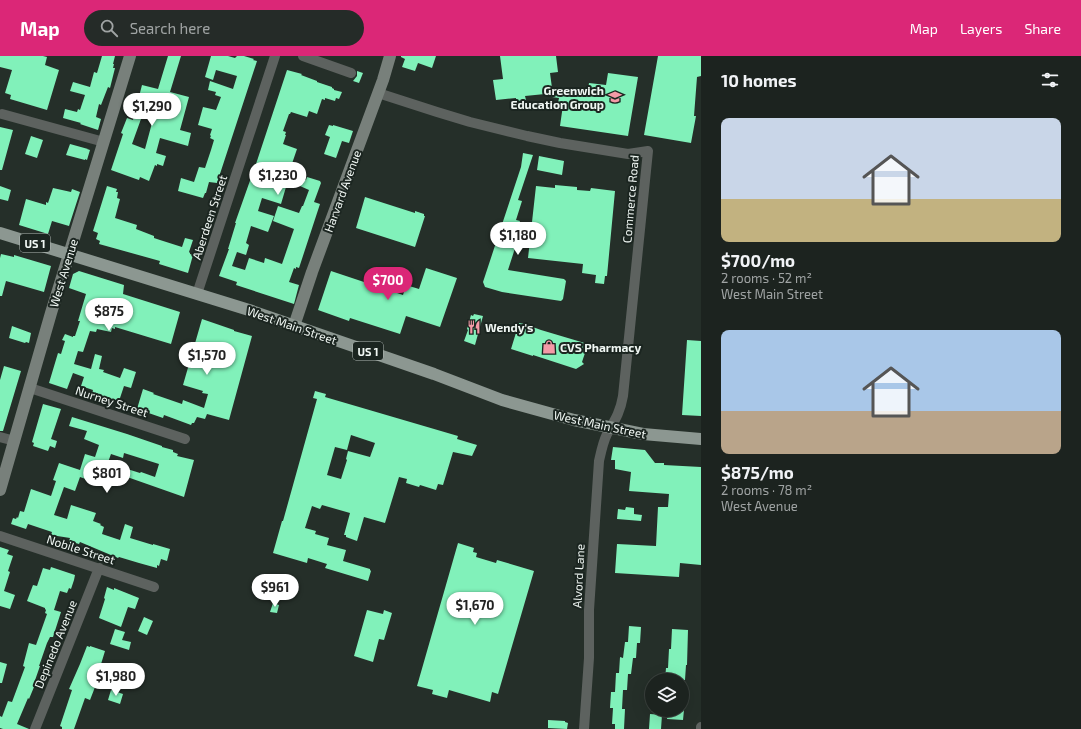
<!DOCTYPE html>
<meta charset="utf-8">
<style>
body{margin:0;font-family:"Exo 2",sans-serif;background:#252b28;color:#f1f3f6;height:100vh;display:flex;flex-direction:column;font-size:15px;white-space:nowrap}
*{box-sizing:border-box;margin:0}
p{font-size:13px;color:#a0a4a4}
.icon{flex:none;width:22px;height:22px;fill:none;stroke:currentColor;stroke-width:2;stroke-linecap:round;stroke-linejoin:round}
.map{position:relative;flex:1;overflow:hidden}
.side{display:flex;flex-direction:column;background:#1c231f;width:380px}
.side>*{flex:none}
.controls{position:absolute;left:645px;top:617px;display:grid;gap:8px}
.controls a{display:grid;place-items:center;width:44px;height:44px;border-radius:50%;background:#1c231f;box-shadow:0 4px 16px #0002,0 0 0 1px #3a403d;font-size:20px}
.price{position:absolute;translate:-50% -34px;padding:0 9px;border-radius:14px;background:#fff;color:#222;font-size:13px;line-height:26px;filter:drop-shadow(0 1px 2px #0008)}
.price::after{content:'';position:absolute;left:50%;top:24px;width:12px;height:9px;margin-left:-6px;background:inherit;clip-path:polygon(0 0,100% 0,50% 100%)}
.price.selected{background:#db2777;color:#fff}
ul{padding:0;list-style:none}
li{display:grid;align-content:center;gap:8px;height:212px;padding:0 20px}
li span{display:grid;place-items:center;height:124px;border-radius:8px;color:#555}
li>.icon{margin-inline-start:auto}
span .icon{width:72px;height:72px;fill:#fffc;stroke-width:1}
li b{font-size:17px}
h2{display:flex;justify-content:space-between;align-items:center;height:48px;padding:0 20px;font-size:17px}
header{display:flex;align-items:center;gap:24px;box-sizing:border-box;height:56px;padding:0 20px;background:#db2777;color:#fff}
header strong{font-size:19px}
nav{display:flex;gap:22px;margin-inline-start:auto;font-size:14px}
.search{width:280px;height:36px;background:#252b28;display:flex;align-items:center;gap:10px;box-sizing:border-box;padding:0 14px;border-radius:22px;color:#a0a4a4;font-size:15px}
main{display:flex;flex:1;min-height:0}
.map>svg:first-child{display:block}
</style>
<header>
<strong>Map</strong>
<div class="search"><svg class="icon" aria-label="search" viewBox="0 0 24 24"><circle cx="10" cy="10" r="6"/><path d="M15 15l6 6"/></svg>Search here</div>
<nav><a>Map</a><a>Layers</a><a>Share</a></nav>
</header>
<main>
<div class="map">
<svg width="701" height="673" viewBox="0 0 701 673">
<rect width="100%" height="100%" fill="#252f29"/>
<!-- building -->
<path fill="#81f1ba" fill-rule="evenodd" d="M0 0H43L47 1 45 9 59 14 47 54 10 43 11 39 5 37 12 14 0 11Z
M102 0H115L113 8H114L113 12H115L110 32 108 31 101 49 99 48 96 61 101 63 98 74 80 68 81 67 63 62 65 53 77 56 78 53 80 54 85 39 70 35 73 26 90 31 94 16 97 17Z
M168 0H181L170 36 189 41 180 74 191 77 188 90 160 82 156 97 166 100 163 110 157 108V110L155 109 149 125 140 121 139 124 136 123 111 114 123 78 121 77 127 62 133 64 142 29 158 33ZM150 38 159 41 145 93 132 88Z
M211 0H228L235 2 237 0H244L254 3 253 4 257 5 217 127 209 126 206 137H205L203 142 178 135 181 122 194 126 199 111 205 112 211 94 214 84 210 82 211 80 210 79 212 73 198 69 203 51 216 54 221 41 215 39 216 36 208 34 210 25 233 33 237 20 216 14 213 24 205 21Z
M401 0H436L432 12 418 7 415 15 402 11 405 3 401 1Z
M500 0H556L558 16 550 17 552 32 568 35H572L573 33 583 35 584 33 588 34 589 27 606 29 608 17 638 21 628 80 560 70 563 49 558 47 559 42 545 40V38L525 40 526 44 516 45V42L496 44 493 24 503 23Z
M658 0H701V20L697 21 694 60H696L691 87 644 79Z
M287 14 302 18 301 19 317 25V26L332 31V32L334 33V34L342 36 339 43 336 42 335 45 325 42V44L322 43 317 58 309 55 307 61 291 56 290 58H289L283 75 286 76 285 79H286L283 88 297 93 284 131H286L281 148 262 142 258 155 274 160 268 176 251 170 246 187 249 189 246 199 237 196 232 210 245 214 249 202 264 207 265 202 282 208 294 173 273 165 278 150 299 157 302 150H303L309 134 300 130 303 123 306 124 307 121 320 125 321 127 314 146 320 148 299 212 296 211V213L294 212 289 226 299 229 294 248 236 229 237 226 219 220 229 193H228L236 167H235L252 119 255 108H256Z
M357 15 363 17 359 27 353 25 357 20Z
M329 69 333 70V69L353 75 349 87 342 85 336 102 324 98 330 81 325 79Z
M0 71 13 74 2 114H0Z
M31 80 43 84 37 102 25 98Z
M70 88 88 93H87L90 94 87 104 85 103V104L66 99Z
M523 97 533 99 518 144 522 145 516 164 520 165 514 182 518 183 508 214 564 223 566 225 563 243 561 245 502 236 485 231 483 226 521 111Z
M539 100 564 105 562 119 537 114Z
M555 129 577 131V134L590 135 591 132 615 135 607 220H605L604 228 595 227 596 219 582 217 583 208 528 202 536 130 555 132Z
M0 130 11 134 8 145 0 143Z
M107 130 117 133 116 136H118L117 142 120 143 115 162 137 169 136 173 154 180V182L160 184 182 191 185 182 193 184 189 196 190 197V198L193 199 188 217 159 208 160 205 99 188 100 185 96 183 98 177 93 175Z
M53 132 71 136 72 133 80 136 69 170 52 165 48 178 19 169 26 143 46 149V146L48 147Z
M365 141 415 157V155L424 158V160H425L415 191 356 172Z
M1 198 14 201V199L51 210 44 236 6 225 2 240H0V202Z
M426 212 457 222 440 271 406 260 400 278 350 262 349 265 318 254 331 215 403 239 406 229 419 233Z
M79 215 124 229 123 238 180 256 171 288 115 271V273L112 272 111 276 97 273 96 276 90 275 83 296 78 295 74 308 91 313 95 298 102 300 99 313 104 314 103 316 120 322 124 312 136 316 131 332 124 330 119 345 92 337 93 334 81 330 84 321 73 317 67 333 49 327 58 297 61 298 65 285 62 284 65 278 73 281V280H75L80 265H78L86 238 69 232 73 218Z
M474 258 483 260 475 289 464 285 468 274 467 273 471 259 473 260Z
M202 263 234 274V275L252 280 229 364 207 358 205 363 197 361 194 367H192L191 369 164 359 163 362 137 353 143 333 154 337 153 338 182 348 183 344 204 352 208 338 202 337 203 335 183 329Z
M519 267 530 269V270L541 274 588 288 582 306 584 308 576 313 533 299V300L511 293Z
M12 270 31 277 29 287 26 286 25 287 9 282Z
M687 284 701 285V360L682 359Z
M4 310 21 315 3 375H0V324Z
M315 335 326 338 325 341 458 380 457 383 477 389 472 400 453 396 443 429 438 428 436 434 420 429 419 431 406 427 407 423 399 421 385 467 364 461 357 485 346 481V479H344L350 457 322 449 320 453 312 450 305 472 316 475 315 478 329 482 327 489 346 494 343 505 370 513V514L371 515 368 525 325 512 327 508 308 502 307 507 273 497 282 465H283L317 343 313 342ZM351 379 375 387 370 401 348 395 346 403 347 404 341 423 327 419 335 391 347 394Z
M43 348 61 353 51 383 57 385 55 392 50 390 48 395 33 390 34 387 32 386Z
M72 361 127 378 162 390V391L173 394V396L178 398 177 400 194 404 184 441 130 422 121 421 124 412 140 417 141 416 155 421 159 408 124 397 123 402 111 398 103 420H106L103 429 80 421 75 435 64 431 54 459 67 463 71 449 96 457 93 465 101 468 100 469 104 471 102 478 120 484 125 468 133 471 130 482 153 489V488L170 493 167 505 161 503 159 510 157 509V512L139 507 119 501 118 502 80 486 79 488 69 485 70 482 51 479 52 476 28 468 26 473 11 468 13 462 16 463 17 461 18 462 20 455 24 456 31 433 51 440 56 425 53 424 59 407 80 414 85 398 95 401 99 389 84 383 87 375 69 370Z
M613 391 645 394 655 407H664V409L701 411V509L680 507 679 521 615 517 617 488 656 490 658 451H668L669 438 629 435 631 416 615 413V404H611Z
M626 451 634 452V458L642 459 641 465 617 463 618 453 625 454Z
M458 487 474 492 473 496 477 497 476 501 496 507 497 504 534 515 498 638 492 636 490 646 449 634 447 642 432 638 433 634 417 630Z
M0 491 9 494 7 498 13 500 8 515 10 516 4 535 15 539 10 553 0 550Z
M51 511 75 519 74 524 71 533 69 532 67 537 60 535 54 554 61 556 53 581H50L47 587 39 610H40L33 630 34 631 29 643 28 642 17 668 29 673H3L0 672V660L2 661 8 645 12 646 25 611 23 610 29 587 36 589 47 558 45 557 46 554 45 553V552L27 545 33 529 37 530 43 512 50 514Z
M107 531 114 534V532L139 542 135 553 128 551 121 571 99 562 105 543 104 542Z
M273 547 279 549 277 557 270 556Z
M367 554 383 558 384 554 392 557 384 584 379 583 373 606 354 600Z
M144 561 153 565 147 579 138 575Z
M629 570 641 571 640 587H637L636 602H633L631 618H628L627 634H623L622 653H625L624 673H615V668H612L613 652H610L611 636H615L616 617H619L620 601 623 602 625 586H628Z
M115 573 125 576 122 584 131 586 129 594 110 588Z
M672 573 688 574 687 609H686L685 624H665L666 612H668L669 593H671Z
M87 590 90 591V590L105 595 98 618 114 623 112 631 97 626 90 644 85 642 74 673H62V671L60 670 72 634 69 633 80 608Z
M0 606 7 608 2 627H0Z
M111 634 123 638 120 648 108 644Z
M668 654H684L683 664 667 663Z
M650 658 662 659 661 673H649Z
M548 664 565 665V666L568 667 567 673 548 672Z"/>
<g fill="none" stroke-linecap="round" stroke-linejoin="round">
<!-- street -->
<path stroke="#5d625f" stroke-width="10" d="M303 0 351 17
M378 37 437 56 470 66 527 80 560 87 628 98 648 95 623 340C620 357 615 364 607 378 603 386 601 396 599 405L589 554V602L584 673
M2 58 104 86
M197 238 275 0
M30 332 185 383
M0 381 15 385
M0 480 154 531
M35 673 99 512
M701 673V671"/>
<!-- secondary -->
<path stroke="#78807b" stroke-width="12" d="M294 270 312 216 383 24 390 0
M0 434 51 257 130 0"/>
<!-- primary -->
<path stroke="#8c9791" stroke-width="12" d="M0 177 249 254 434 318 502 344 574 364 643 378 701 383"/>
</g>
<!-- icons -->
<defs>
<g id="school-bare" transform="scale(1.08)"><path d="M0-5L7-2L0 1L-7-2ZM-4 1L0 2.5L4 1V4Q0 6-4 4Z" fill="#f49aa7" stroke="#1b2520" stroke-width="2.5" paint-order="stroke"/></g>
<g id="restaurant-bare" transform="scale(1.08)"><path d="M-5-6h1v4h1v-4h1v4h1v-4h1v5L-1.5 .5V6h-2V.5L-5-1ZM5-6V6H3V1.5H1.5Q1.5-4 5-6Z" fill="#f49aa7" stroke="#1b2520" stroke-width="2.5" paint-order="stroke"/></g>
<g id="shop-bare" transform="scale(1.08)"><path d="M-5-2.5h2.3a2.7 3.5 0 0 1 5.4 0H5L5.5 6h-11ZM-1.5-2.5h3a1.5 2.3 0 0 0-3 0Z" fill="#f49aa7" stroke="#1b2520" stroke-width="2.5" paint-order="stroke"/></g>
</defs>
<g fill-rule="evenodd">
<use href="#school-bare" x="615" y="41"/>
<use href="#restaurant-bare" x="474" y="271"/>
<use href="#shop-bare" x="549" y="291"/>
</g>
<g text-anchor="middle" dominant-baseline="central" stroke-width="4" stroke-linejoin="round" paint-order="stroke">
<!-- shield labels -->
<g fill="#1b2520" stroke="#b0b8b4" stroke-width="1">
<rect x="20" y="178" width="30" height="18" rx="3"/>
<rect x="353" y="286" width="30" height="18" rx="3"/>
</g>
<g font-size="11" font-weight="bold" fill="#f0f7f3">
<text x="35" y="187">US 1</text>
<text x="368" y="295">US 1</text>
</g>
<!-- poi labels -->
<g font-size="12" font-weight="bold" fill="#f0f7f3" stroke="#1b2520" text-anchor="start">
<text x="604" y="34" text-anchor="end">Greenwich<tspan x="604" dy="14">Education Group</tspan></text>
<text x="485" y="271">Wendy's</text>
<text x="560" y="291">CVS Pharmacy</text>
</g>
<!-- street labels -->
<g font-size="12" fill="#f0f7f3" stroke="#1b2520">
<text transform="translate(342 135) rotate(-70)">Harvard Avenue</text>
<text transform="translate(630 143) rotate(-85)">Commerce Road</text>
<text transform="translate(209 161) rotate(-72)">Aberdeen Street</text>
<text transform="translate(63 217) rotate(-73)">West Avenue</text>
<text transform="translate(292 269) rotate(19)">West Main Street</text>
<text transform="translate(112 345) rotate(18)">Nurney Street</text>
<text transform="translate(600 368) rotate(12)">West Main Street</text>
<text transform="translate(81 493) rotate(18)">Nobile Street</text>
<text transform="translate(578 520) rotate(-87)">Alvord Lane</text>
<text transform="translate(55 588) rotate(-68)">Depinedo Avenue</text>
</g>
</g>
</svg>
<div class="controls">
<a><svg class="icon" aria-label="layers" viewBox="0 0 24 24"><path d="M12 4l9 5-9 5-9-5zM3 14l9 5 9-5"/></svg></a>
</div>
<b class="price" style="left:152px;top:71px">$1,290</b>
<b class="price" style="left:278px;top:140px">$1,230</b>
<b class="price" style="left:518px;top:200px">$1,180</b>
<b class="price selected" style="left:388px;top:245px">$700</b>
<b class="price" style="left:109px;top:276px">$875</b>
<b class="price" style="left:207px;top:320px">$1,570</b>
<b class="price" style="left:107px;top:438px">$801</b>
<b class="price" style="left:275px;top:552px">$961</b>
<b class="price" style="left:475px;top:570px">$1,670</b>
<b class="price" style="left:116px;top:641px">$1,980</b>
</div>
<section class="side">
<h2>10 homes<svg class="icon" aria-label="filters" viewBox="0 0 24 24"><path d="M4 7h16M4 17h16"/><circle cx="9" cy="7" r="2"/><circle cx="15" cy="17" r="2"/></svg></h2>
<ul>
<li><span style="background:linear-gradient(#c9d6e8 65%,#c2b280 0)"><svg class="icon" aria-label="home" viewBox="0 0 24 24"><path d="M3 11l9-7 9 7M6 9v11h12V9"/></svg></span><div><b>$700/mo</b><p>2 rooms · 52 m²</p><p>West Main Street</p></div></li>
<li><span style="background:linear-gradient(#a9c7e8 65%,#b9a48a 0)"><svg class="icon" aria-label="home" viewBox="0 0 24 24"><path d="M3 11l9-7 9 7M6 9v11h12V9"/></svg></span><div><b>$875/mo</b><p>2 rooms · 78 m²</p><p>West Avenue</p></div></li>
</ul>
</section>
</main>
